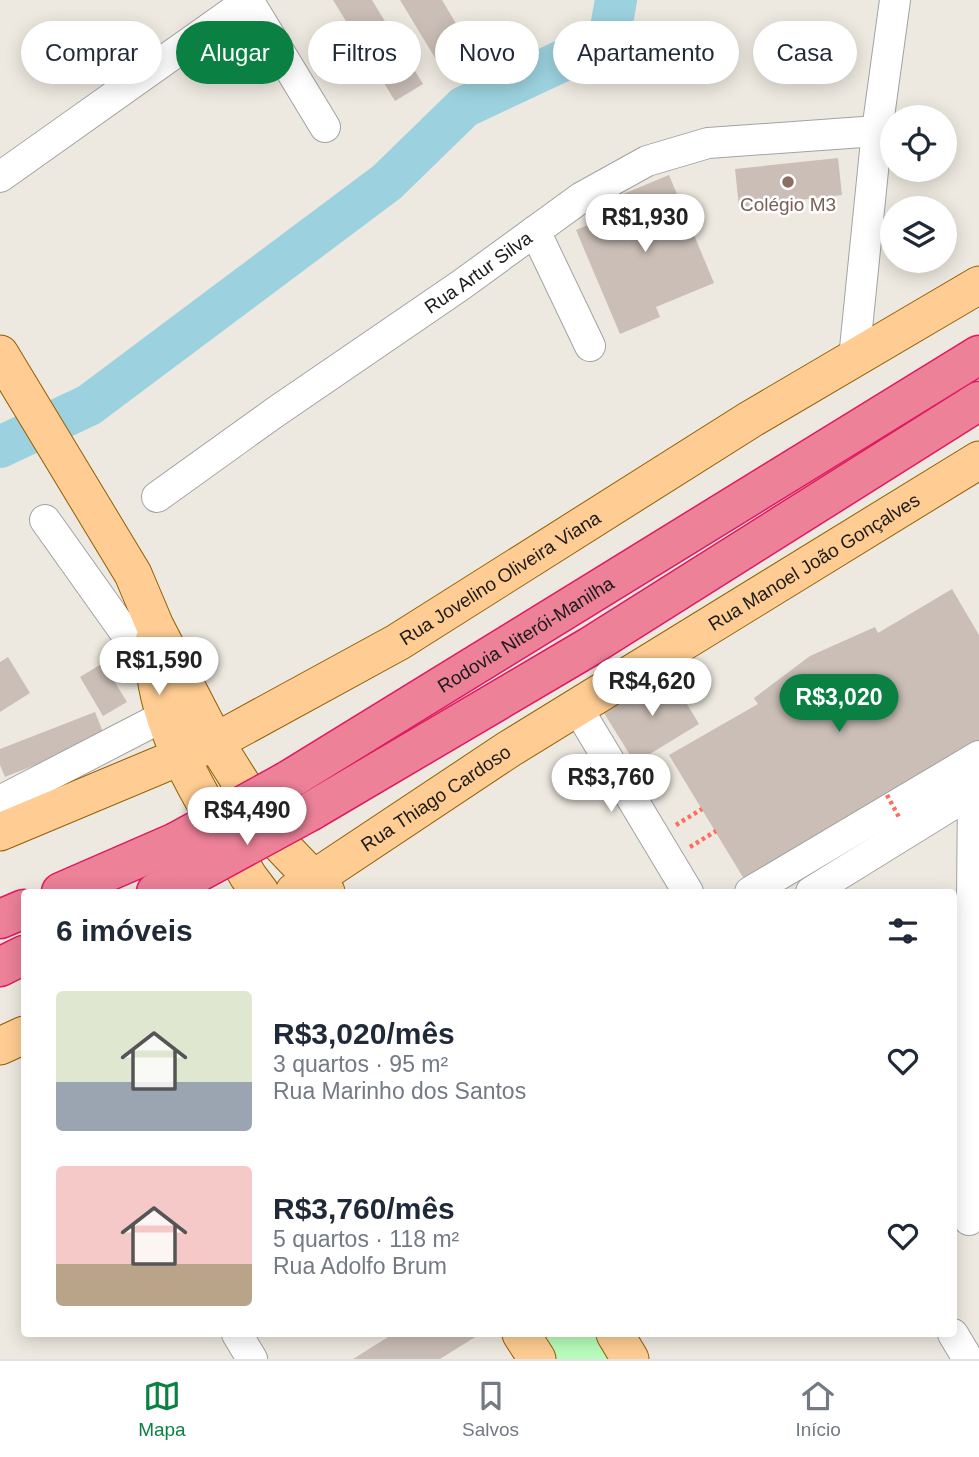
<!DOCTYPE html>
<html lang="pt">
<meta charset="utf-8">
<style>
body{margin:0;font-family:Arial,sans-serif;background:#f6f6f7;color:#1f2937;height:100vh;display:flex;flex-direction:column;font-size:26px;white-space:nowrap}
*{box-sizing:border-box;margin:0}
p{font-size:23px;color:#747a83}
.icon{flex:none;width:38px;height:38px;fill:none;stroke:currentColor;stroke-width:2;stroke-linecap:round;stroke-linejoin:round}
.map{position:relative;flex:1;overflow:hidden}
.sheet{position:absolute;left:21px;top:889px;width:936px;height:448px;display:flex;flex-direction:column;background:#fff;border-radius:7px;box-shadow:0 4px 18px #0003}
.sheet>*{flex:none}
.banner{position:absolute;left:21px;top:21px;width:938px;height:63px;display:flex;gap:14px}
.tools{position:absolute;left:880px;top:105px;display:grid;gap:14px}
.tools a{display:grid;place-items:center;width:77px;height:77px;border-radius:50%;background:#fff;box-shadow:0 4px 18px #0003;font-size:35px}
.price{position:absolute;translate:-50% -60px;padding:0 16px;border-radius:24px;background:#fff;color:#222;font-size:23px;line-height:46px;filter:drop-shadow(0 2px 4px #0008)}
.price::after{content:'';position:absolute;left:50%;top:42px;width:21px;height:16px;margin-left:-10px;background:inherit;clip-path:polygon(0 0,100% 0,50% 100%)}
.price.current{background:#0b8043;color:#fff}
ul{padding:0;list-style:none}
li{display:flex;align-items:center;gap:21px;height:175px;padding:0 35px}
li span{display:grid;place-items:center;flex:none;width:196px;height:140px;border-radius:7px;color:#555}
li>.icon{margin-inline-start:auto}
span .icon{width:84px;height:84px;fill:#fffc;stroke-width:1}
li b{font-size:30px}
h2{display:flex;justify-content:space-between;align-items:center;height:84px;padding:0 35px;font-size:30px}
.chip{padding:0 24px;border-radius:32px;background:#fff;box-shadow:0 4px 18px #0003;font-size:24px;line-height:63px}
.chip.current{background:#0b8043;color:#fff}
.menu{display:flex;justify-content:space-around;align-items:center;height:98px;border-top:2px solid #e0e1e3;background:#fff;font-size:19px;color:#747a83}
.menu a{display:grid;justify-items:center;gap:4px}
.menu .current{color:#0b8043}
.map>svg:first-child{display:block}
</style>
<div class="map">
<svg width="979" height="1359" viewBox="0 0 979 1359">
<rect width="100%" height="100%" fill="#eee9e0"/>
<!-- park -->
<path fill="#b8fdbb" d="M539 1334H597L613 1359H555Z"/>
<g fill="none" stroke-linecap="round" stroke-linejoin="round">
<!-- river -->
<path stroke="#9cd2df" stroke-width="42" d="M0 447 89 405 387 182 464 107 609 39 616 0"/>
</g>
<!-- building -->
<path fill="#cabeb6" d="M333 0H372L423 84 395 101Z
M400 0H442L473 52 443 71Z
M838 158 842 195 739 207 735 169Z
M669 175 714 283 656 307 660 317 620 334 576 230 616 213 611 199Z
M952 589 979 635V741L744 879 669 755 758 704 754 698 810 656 875 627 878 633Z
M8 657 30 693 0 712V662Z
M103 663 127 702 103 716 80 677Z
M668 672 699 724 635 763 604 713Z
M95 712 105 737 5 777 0 765V749Z
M393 1334H480L440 1359H353Z"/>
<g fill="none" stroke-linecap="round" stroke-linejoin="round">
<!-- minor casing -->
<g stroke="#a2a2a2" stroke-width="32">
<g id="minor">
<path d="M248 0 325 127"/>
<path d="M0 177 248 1"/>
<path d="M535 231 590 346"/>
<path d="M854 358 877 131 895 0"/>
<path id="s1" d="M157 497 274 413 461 285 582 197 647 161 708 143 877 131"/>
<path d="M45 520 156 676"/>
<path d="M578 709 688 892"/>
<path d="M0 801 166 715"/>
<path d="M750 892 979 756"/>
<path d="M811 892 979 788"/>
<path d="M969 1220 973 792"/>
<path d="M237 1334 252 1359"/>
<path d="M953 1334 968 1359"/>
</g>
</g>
<!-- major casing -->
<g stroke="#925e00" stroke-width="39">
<g id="major">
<path d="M0 354 133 574 155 626 215 742 279 843 326 892"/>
<path d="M154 641C150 726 208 806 248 876L260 892"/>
<path id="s2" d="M0 832 215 742 398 642 751 419 979 285"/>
<path id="s3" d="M294 892 509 749 979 460"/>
<path d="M0 1046 24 1035"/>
<path d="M521 1334 537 1359"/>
<path d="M615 1334 630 1359"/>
</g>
</g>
<!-- highway casing -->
<g stroke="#e11862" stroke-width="41">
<g id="highway">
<path id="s4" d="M287 781 979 355"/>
<path d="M311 811 589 647 979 401"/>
<path d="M61 892 176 842"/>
<path d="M156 892 197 873"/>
<path d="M0 919 24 909"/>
<path d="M0 967 24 955"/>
</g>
</g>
<!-- path -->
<path stroke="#ff6b5f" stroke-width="4.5" stroke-dasharray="3.5 3.5" stroke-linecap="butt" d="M676 825 702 809
M690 847 716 831"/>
<!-- minor -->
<use href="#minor" stroke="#fff" stroke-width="30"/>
<!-- major -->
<use href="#major" stroke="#ffcd93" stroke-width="37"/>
<!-- highway -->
<use href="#highway" stroke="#ec8198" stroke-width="38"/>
<!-- highway-bridge casing -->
<g stroke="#e11862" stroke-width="41" stroke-linecap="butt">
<path id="highway-bridge" d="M176 842 287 781
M197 873 311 811"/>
</g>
<!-- path-bridge -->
<path stroke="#ff6b5f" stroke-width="4.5" stroke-dasharray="3.5 3.5" stroke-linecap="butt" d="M887 795 900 819"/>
<!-- highway-bridge -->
<use href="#highway-bridge" stroke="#ec8198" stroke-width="38"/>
</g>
<!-- markers -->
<circle fill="#8d6e63" stroke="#fff" stroke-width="2.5" cx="788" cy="182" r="7"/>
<g text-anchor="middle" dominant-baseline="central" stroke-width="5" stroke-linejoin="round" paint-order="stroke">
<!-- education labels -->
<g font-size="19" fill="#785e54" stroke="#fff">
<text x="788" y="204">Colégio M3</text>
</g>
<!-- street labels -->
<g font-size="19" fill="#1b1b1b" stroke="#fff">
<text stroke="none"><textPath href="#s1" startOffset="392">Rua Artur Silva</textPath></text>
<text stroke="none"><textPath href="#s3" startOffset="616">Rua Manoel João Gonçalves</textPath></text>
<text stroke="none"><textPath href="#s2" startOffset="562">Rua Jovelino Oliveira Viana</textPath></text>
<text stroke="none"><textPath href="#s4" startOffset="280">Rodovia Niterói-Manilha</textPath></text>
<text stroke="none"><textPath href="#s3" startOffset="170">Rua Thiago Cardoso</textPath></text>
</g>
</g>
</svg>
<div class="tools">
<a><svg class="icon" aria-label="locate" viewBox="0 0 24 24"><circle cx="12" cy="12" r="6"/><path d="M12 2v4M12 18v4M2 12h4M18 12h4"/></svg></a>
<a><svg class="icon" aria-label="layers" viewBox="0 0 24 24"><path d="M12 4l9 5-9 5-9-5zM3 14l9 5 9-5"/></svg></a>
</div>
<b class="price" style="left:645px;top:254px">R$1,930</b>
<b class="price" style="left:159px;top:697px">R$1,590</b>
<b class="price" style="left:652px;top:718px">R$4,620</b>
<b class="price current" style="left:839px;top:734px">R$3,020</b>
<b class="price" style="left:611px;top:814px">R$3,760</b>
<b class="price" style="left:247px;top:847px">R$4,490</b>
<div class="banner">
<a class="chip">Comprar</a>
<a class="chip current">Alugar</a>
<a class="chip">Filtros</a>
<a class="chip">Novo</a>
<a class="chip">Apartamento</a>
<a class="chip">Casa</a>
</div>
<section class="sheet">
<h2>6 imóveis<svg class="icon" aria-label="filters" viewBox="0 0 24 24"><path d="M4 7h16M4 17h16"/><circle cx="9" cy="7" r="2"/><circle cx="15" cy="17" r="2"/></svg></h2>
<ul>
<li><span style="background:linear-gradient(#dfe7d0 65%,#9aa5b1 0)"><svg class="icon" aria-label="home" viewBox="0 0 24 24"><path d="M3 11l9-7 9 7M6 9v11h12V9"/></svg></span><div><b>R$3,020/mês</b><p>3 quartos · 95 m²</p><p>Rua Marinho dos Santos</p></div><svg class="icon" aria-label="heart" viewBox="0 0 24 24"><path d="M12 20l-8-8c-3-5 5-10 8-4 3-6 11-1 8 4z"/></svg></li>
<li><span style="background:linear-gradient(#f6c9c9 70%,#b9a48a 0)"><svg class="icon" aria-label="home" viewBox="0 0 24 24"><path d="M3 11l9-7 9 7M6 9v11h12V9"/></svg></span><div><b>R$3,760/mês</b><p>5 quartos · 118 m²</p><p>Rua Adolfo Brum</p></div><svg class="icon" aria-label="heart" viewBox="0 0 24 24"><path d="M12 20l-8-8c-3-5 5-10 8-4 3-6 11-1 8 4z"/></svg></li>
</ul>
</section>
</div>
<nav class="menu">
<a class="current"><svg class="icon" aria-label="map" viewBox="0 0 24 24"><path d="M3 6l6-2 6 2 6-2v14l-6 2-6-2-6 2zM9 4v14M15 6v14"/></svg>Mapa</a>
<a><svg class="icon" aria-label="saved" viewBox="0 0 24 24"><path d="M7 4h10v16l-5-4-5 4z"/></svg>Salvos</a>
<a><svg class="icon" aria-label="home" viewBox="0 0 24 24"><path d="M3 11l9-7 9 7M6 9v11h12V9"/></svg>Início</a>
</nav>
